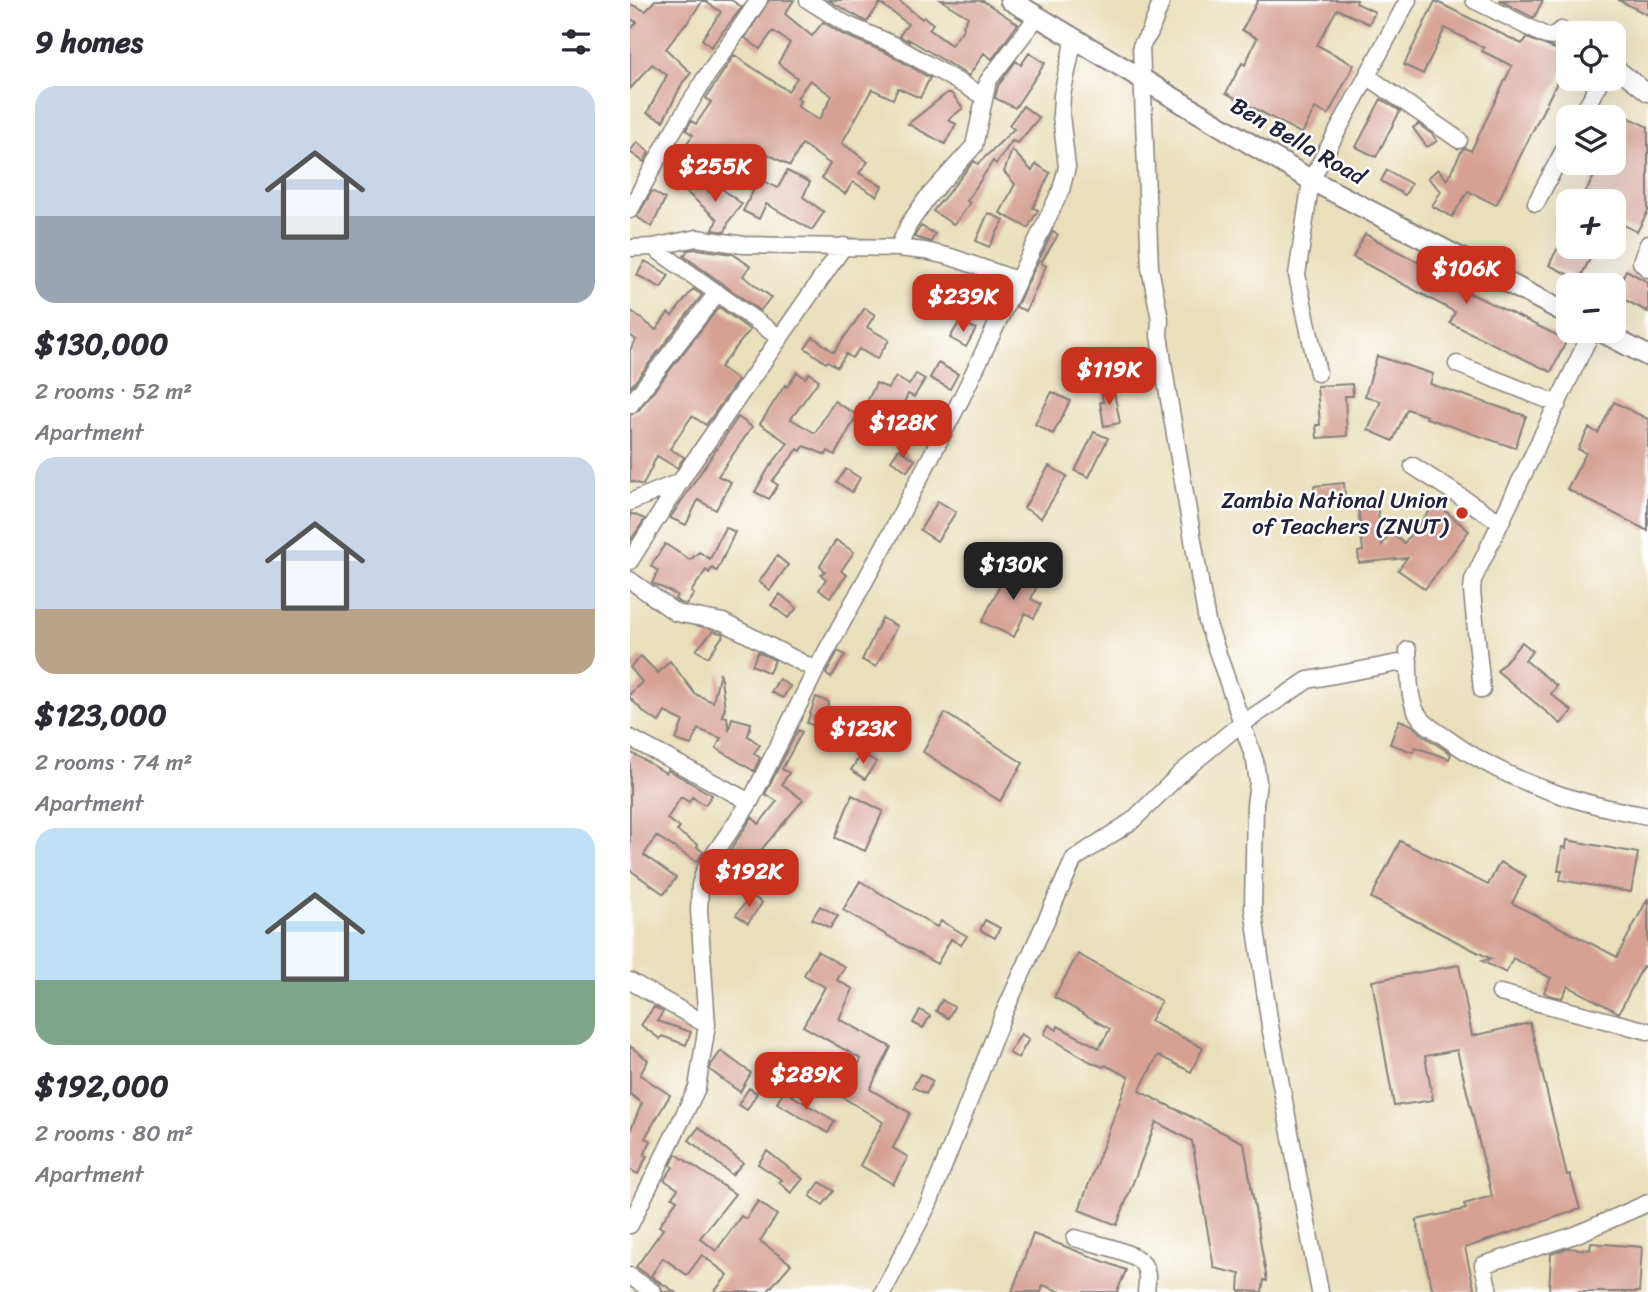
<!DOCTYPE html>
<meta charset="utf-8">
<style>
body{margin:0;font-family:Sriracha,sans-serif;background:#f7f7f7;color:#2b2b33;height:100vh;display:flex;flex-direction:column;font-size:26px;white-space:nowrap}
*{box-sizing:border-box;margin:0}
p{font-size:23px;color:#7c7c81}
.icon{flex:none;width:38px;height:38px;fill:none;stroke:currentColor;stroke-width:2;stroke-linecap:round;stroke-linejoin:round}
.map{position:relative;flex:1;overflow:hidden}
.details{display:flex;flex-direction:column;background:#fff;width:630px}
.details>*{flex:none}
.buttons{position:absolute;left:926px;top:21px;display:grid;gap:14px}
.buttons a{display:grid;place-items:center;width:70px;height:70px;border-radius:14px;background:#fff;box-shadow:0 7px 28px #0002;font-size:35px}
.price{position:absolute;translate:-50% -60px;padding:0 16px;border-radius:14px;background:#c8321e;color:#fff;font-size:23px;line-height:46px;filter:drop-shadow(0 2px 4px #0008)}
.price::after{content:'';position:absolute;left:50%;top:42px;width:21px;height:16px;margin-left:-10px;background:inherit;clip-path:polygon(0 0,100% 0,50% 100%)}
.price.selected{background:#222;color:#fff}
ul{padding:0;list-style:none}
li{display:grid;align-content:center;gap:14px;height:371px;padding:0 35px}
li span{display:grid;place-items:center;height:217px;border-radius:21px;color:#555}
li>.icon{margin-inline-start:auto}
span .icon{width:126px;height:126px;fill:#fffc;stroke-width:1}
li b{font-size:30px}
h2{display:flex;justify-content:space-between;align-items:center;height:84px;padding:0 35px;font-size:30px}
main{display:flex;flex:1;min-height:0}
.map>svg:first-child{display:block}
</style>
<main>
<section class="details">
<h2>9 homes<svg class="icon" aria-label="filters" viewBox="0 0 24 24"><path d="M4 7h16M4 17h16"/><circle cx="9" cy="7" r="2"/><circle cx="15" cy="17" r="2"/></svg></h2>
<ul>
<li><span style="background:linear-gradient(#c9d6e8 60%,#9aa5b1 0)"><svg class="icon" aria-label="home" viewBox="0 0 24 24"><path d="M3 11l9-7 9 7M6 9v11h12V9"/></svg></span><div><b>$130,000</b><p>2 rooms · 52 m²</p><p>Apartment</p></div></li>
<li><span style="background:linear-gradient(#c9d6e8 70%,#b9a48a 0)"><svg class="icon" aria-label="home" viewBox="0 0 24 24"><path d="M3 11l9-7 9 7M6 9v11h12V9"/></svg></span><div><b>$123,000</b><p>2 rooms · 74 m²</p><p>Apartment</p></div></li>
<li><span style="background:linear-gradient(#bfe0f5 70%,#7fa58c 0)"><svg class="icon" aria-label="home" viewBox="0 0 24 24"><path d="M3 11l9-7 9 7M6 9v11h12V9"/></svg></span><div><b>$192,000</b><p>2 rooms · 80 m²</p><p>Apartment</p></div></li>
</ul>
</section>
<div class="map">
<svg width="1018" height="1292" viewBox="0 0 1018 1292">
<rect width="100%" height="100%" fill="#fff"/>
<filter id="ink" filterUnits="userSpaceOnUse"><feTurbulence type="fractalNoise" baseFrequency=".0143" numOctaves="2"/><feDisplacementMap in="SourceGraphic" scale="14" xChannelSelector="R" yChannelSelector="G"/><feConvolveMatrix kernelMatrix="1 2 1 2 8 2 1 2 1" color-interpolation-filters="sRGB"/></filter>
<filter id="wash" filterUnits="userSpaceOnUse"><feTurbulence type="fractalNoise" baseFrequency=".00686" numOctaves="4" result="noise"/><feDisplacementMap in="SourceGraphic" scale="28" xChannelSelector="R" yChannelSelector="G"/><feGaussianBlur stdDeviation="1.57" result="paint"/><feColorMatrix in="noise" values="0 0 0 0 0 0 0 0 0 0 0 0 0 0 0 0 0 1.4 0 .05"/><feComposite in="paint" operator="in"/></filter>
<g filter="url(#wash)">
<rect width="100%" height="100%" fill="#e9dfbb"/>
<g id="blocks">
<!-- building -->
<path fill="#d6a194" fill-rule="evenodd" d="M25 0H101L112 7 81 47 72 39 91 12 73 0 56 25 55 24 36 49 61 73 53 82 33 121 17 113 37 75 22 64 0 89V30L7 22 0 19V4L16 11Z
M139 0H164L155 14 182 36 193 22 212 34 257 53 300 78 290 98 268 88 263 99 242 89 212 143 238 162 229 173 252 186 247 196 223 182 215 194 192 178 200 164 172 144 160 166 131 150 118 175 82 156 80 159 77 156 61 180 40 164 63 135 56 130 61 121 66 124 81 102 76 98 104 55 158 91 167 78 148 63 160 43 143 31 130 49 115 38ZM180 80 202 96 189 120 167 106 171 100 167 98Z
M198 0H268L292 19 294 17 303 24 299 29 321 45 334 28 333 26 338 17 311 0 353 1 388 24 362 59 354 53 339 76 277 38 280 42 269 36 278 24 250 3 237 22Z
M628 0H727L726 3 745 12 739 24 707 9 687 45 724 65 698 115 685 108 672 134 596 93 612 63 615 65 627 38 612 30Z
M869 0H913L904 18Z
M988 0H1018V15Z
M805 1 892 44 897 38 938 54V68L935 66 866 205 838 191 822 217 802 206 811 191 798 178 808 169 817 180 832 150 835 148 841 151 882 66 852 51 854 48 815 28 793 74 774 65Z
M399 53 415 63 385 108 365 98 368 86 386 61 391 65Z
M317 93H321L333 108 318 120 326 124 315 144 278 124Z
M751 99 770 111 746 157 726 147Z
M393 106 409 118 388 143 382 141 366 164 363 161 337 201 340 203 324 225 303 211 344 161 348 164 384 129 379 125Z
M994 115 1018 127V211L1007 232 984 220V201H951L971 163H984V137Z
M788 124 802 134 807 141 797 147 783 128Z
M7 142 19 152 14 162 0 152Z
M382 150 402 171 406 164 420 173 403 208 408 210 398 228 370 213 385 184 374 172Z
M757 170 781 184 775 195 751 181Z
M157 171 180 182 173 197 194 212 182 230 136 204 129 219 113 211 129 179 148 188Z
M62 179 80 193 87 185 112 204 99 221 95 232 83 230 87 219 54 190Z
M22 191 35 199 22 227 7 217Z
M358 213 374 220 359 247 346 241Z
M291 226 305 234 301 242 284 237Z
M938 228V247H966L949 280 919 265Z
M423 231 428 235 411 263 416 266 396 311 386 307Z
M735 234 833 286 831 289 937 340 921 372 820 323 825 312 723 257Z
M67 249 103 254 120 266 113 276 141 297 130 311 54 256 58 250Z
M15 261 39 275 31 288 7 275Z
M996 270 1018 282V312L984 294Z
M63 289 72 295 0 388V350L6 340 0 335V310L26 330 38 313 42 316Z
M89 307 120 330 90 367 108 380 76 425 62 416 40 449 54 457 47 468 27 456 13 485 0 481V415L8 411Z
M235 308 245 315 237 327 259 340 247 359 229 349 222 358 216 354 207 367 198 361 196 363 175 348 183 337 204 352Z
M330 321 346 329 336 347 320 338Z
M747 356 803 374 800 384 896 416 885 448 796 418 797 416 777 409 763 441 738 430 751 401 735 396Z
M308 363 328 374 320 389 300 378Z
M167 372 175 378 179 373 189 380 161 419 185 433 204 401 227 415 205 455 198 451 196 455 174 446 171 451 168 449 142 481 148 485 139 499 125 492 138 469 158 443 130 424 155 385 157 387Z
M286 374 295 379 284 397 278 394 267 418 236 404 246 383 258 388 266 377 279 385Z
M722 384 723 396H715L717 436 687 438 686 425H690L687 386Z
M483 387 490 423 474 426 470 402H473L471 389Z
M422 392 440 401 423 434 405 424Z
M984 402 1018 419V531L937 489 956 453 948 449 959 428 968 433Z
M108 417 122 427 88 476 101 482 86 510 68 500 56 525 40 518Z
M464 432 478 438 459 477 445 471Z
M269 449 285 460 277 471 261 460Z
M419 466 437 476 411 518 394 508Z
M216 469 230 478 222 492 207 482Z
M714 483 715 495 685 498 684 486Z
M308 501 326 512 307 541 290 530Z
M806 503 839 531 795 589 768 570 777 558 729 563 728 552 733 551 728 506 747 504 752 545 761 533 774 543Z
M0 513 15 519 0 541Z
M95 527 105 532 87 571 82 568 79 573 76 570 61 592 64 594 57 604 50 603 45 599 47 595 22 583 28 571 21 566 35 544 60 560 69 552 80 559Z
M206 540 224 552 211 571 217 575 200 597 189 590 196 579 191 575 195 571 190 566Z
M147 556 158 565 140 590 129 582Z
M380 565 410 580 401 599 411 604 404 618 395 613 384 637 352 622Z
M150 594 167 608 158 618 141 605Z
M252 618 267 626 246 667 232 660Z
M83 631 94 634 78 657 66 650Z
M892 642 903 651 895 660 927 686 921 694 942 711 931 724 867 671Z
M208 651 215 655 201 678 196 674Z
M128 652 145 660 139 673 122 665Z
M11 656 28 673 40 661 65 694 83 702 90 672 95 708 92 716 97 717 99 731 102 718 121 723 118 736 130 745 124 753 130 758 124 771 86 748 91 738 68 729 61 745 46 740 53 721 35 712 29 722 16 714 0 698V694L12 682 0 667Z
M149 679 160 686 153 698 141 692Z
M186 697 199 702 190 728 177 723Z
M315 713 393 763 370 801 293 752Z
M769 720 782 725 791 734 821 754 819 759 785 747 783 752 760 744Z
M168 730 172 732 152 769 159 773 152 784 173 800 100 887 85 874 122 817 129 824 147 801 135 794Z
M0 752 36 773 38 770 82 795 75 805 62 797 59 802 51 797 37 819 50 827 47 831 68 845 67 847 73 852 67 862 26 836 14 855 46 878 34 894 0 870Z
M232 753 246 762 235 779 221 770Z
M222 795 253 811 235 851 205 838Z
M937 840 1008 853 1001 892 930 880 932 871H928L932 847 936 848Z
M770 841 858 885 870 862 896 876 882 903 987 957 1018 898V969L1013 966 989 1013 938 986 932 998 919 995 914 992 921 978 883 958 876 973 852 961 861 959 741 898Z
M230 881 307 927 311 921 337 936 331 945 321 939 307 964 213 910Z
M121 895 132 903 118 923 106 915Z
M190 906 208 916 200 928 182 919Z
M355 920 370 928 365 938 350 930Z
M187 951 215 967 207 980 223 989 209 1019 261 1047 240 1089 280 1113 263 1148 278 1157 263 1184 230 1165 253 1122 209 1095 220 1077 222 1078 231 1059 173 1026 195 987 174 975Z
M448 954 531 1001 520 1021 573 1048 561 1072 528 1055 509 1091 614 1143 637 1281 634 1280 632 1292 609 1291 610 1274 584 1268 562 1141 526 1122 487 1225 449 1210 499 1077 475 1065 473 1067 461 1062 414 1034 419 1025 427 1030 428 1026 469 1048 480 1029 424 997Z
M829 965 842 1036 900 1023 937 1175 940 1174 950 1209 835 1248 845 1292H803L786 1220 836 1209 834 1204 862 1196 827 1050 795 1056 803 1100 764 1106 742 981Z
M312 1000 324 1007 318 1018 306 1011Z
M24 1007 33 1012 27 1021 61 1032 56 1045 32 1036 30 1039 11 1025Z
M290 1010 300 1016 293 1028 283 1023Z
M391 1034 399 1039 388 1058 379 1053Z
M0 1046 18 1060 10 1075 40 1095 15 1138 21 1141 14 1155 17 1156 8 1174 0 1170V1131L12 1103 0 1094Z
M91 1051 121 1073 110 1092 80 1070 81 1065Z
M290 1074 303 1081 296 1094 283 1087Z
M119 1088 127 1093 117 1110 108 1105Z
M154 1091 205 1121 198 1133 147 1103Z
M69 1127 113 1163 102 1175 59 1140Z
M137 1151 173 1179 161 1193 149 1182 152 1180 128 1164Z
M46 1154 105 1194 70 1238 86 1251 111 1216 116 1219 128 1201 147 1215 130 1241 161 1264 137 1292H84L98 1275 72 1255 57 1275 33 1258 21 1276 45 1292H33L29 1283 6 1267 33 1229 29 1226 47 1200 42 1197 48 1189 34 1180 43 1167 41 1165Z
M190 1182 204 1191 193 1205 180 1196Z
M403 1234 496 1270 487 1292H431L413 1285 411 1292H382Z
M961 1243 1012 1247 1009 1292H919L921 1254 938 1248 960 1250Z"/>
</g>
</g>
<g filter="url(#ink)">
<use href="#blocks" fill-opacity="0" stroke="#86807b" stroke-width="2"/>
<g fill="none" stroke-linecap="round" stroke-linejoin="round">
<!-- minor casing -->
<g stroke="#86807b" stroke-width="19">
<path id="minor" d="M178 0 216 24 262 44 353 96
M532 0 520 32 511 46 520 268 530 319 529 335 536 382 577 622 625 761 628 782 625 805 623 908 640 1026 690 1292
M844 0 916 36 921 37 931 30
M984 66 1018 93
M737 76 829 140
M951 117 971 79
M906 203 938 142
M0 210 40 136 74 80 129 0
M1018 244 1011 262 1018 269
M23 247 150 338
M0 248 23 247 67 238 114 245 268 248 295 251 321 257 387 280
M268 248 279 224 297 198 344 146 358 81 407 17
M827 364 928 404
M688 373 667 275 681 180 778 0
M0 405 87 293
M783 466 870 522
M0 502 49 482
M0 561 59 468 214 246
M0 580 46 613 93 622 186 670
M778 650C780 669 777 696 787 713 793 724 805 730 815 737 875 781 946 804 1018 816
M852 690 842 591 843 580 962 331
M0 738 120 802
M0 981 77 1025 67 1088 0 1225
M870 993 1018 1031
M77 1025 69 911 70 885 74 872 80 860 120 802 186 670 252 550 331 399 431 190 437 167 431 115 432 95 444 38
M445 1238C461 1243 504 1251 513 1264 519 1273 517 1283 516 1292
M0 1276 23 1292
M253 1292 299 1203 373 1015 444 859 502 821 552 772 603 730 678 680 779 661
M859 1292 853 1265 945 1235 1018 1203"/>
</g>
<!-- major casing -->
<g stroke="#86807b" stroke-width="23">
<path id="major" d="M380 0 681 180 938 314
M970 331 1018 356"/>
</g>
<!-- minor -->
<use href="#minor" stroke="#fff" stroke-width="16"/>
<!-- major -->
<use href="#major" stroke="#fff" stroke-width="19"/>
</g>
</g>
<!-- markers -->
<circle fill="#c8321e" stroke="#fff" stroke-width="2.5" cx="832" cy="513" r="7"/>
<g text-anchor="middle" dominant-baseline="central" stroke-width="5" stroke-linejoin="round" paint-order="stroke">
<!-- street labels -->
<g font-size="23" fill="#22223b" stroke="#fff">
<text transform="translate(668 141) rotate(30)">Ben Bella Road</text>
</g>
<!-- poi labels -->
<g font-size="23" fill="#22223b" stroke="#fff" text-anchor="end">
<text x="818" y="500">Zambia National Union<tspan x="818" dy="26">of Teachers (ZNUT)</tspan></text>
</g>
</g>
</svg>
<div class="buttons">
<a><svg class="icon" aria-label="locate" viewBox="0 0 24 24"><circle cx="12" cy="12" r="6"/><path d="M12 2v4M12 18v4M2 12h4M18 12h4"/></svg></a>
<a><svg class="icon" aria-label="layers" viewBox="0 0 24 24"><path d="M12 4l9 5-9 5-9-5zM3 14l9 5 9-5"/></svg></a>
<a>+</a>
<a>−</a>
</div>
<b class="price" style="left:85px;top:204px">$255K</b>
<b class="price" style="left:836px;top:306px">$106K</b>
<b class="price" style="left:333px;top:334px">$239K</b>
<b class="price" style="left:479px;top:407px">$119K</b>
<b class="price" style="left:273px;top:460px">$128K</b>
<b class="price selected" style="left:383px;top:602px">$130K</b>
<b class="price" style="left:233px;top:766px">$123K</b>
<b class="price" style="left:119px;top:909px">$192K</b>
<b class="price" style="left:176px;top:1112px">$289K</b>
</div>
</main>
